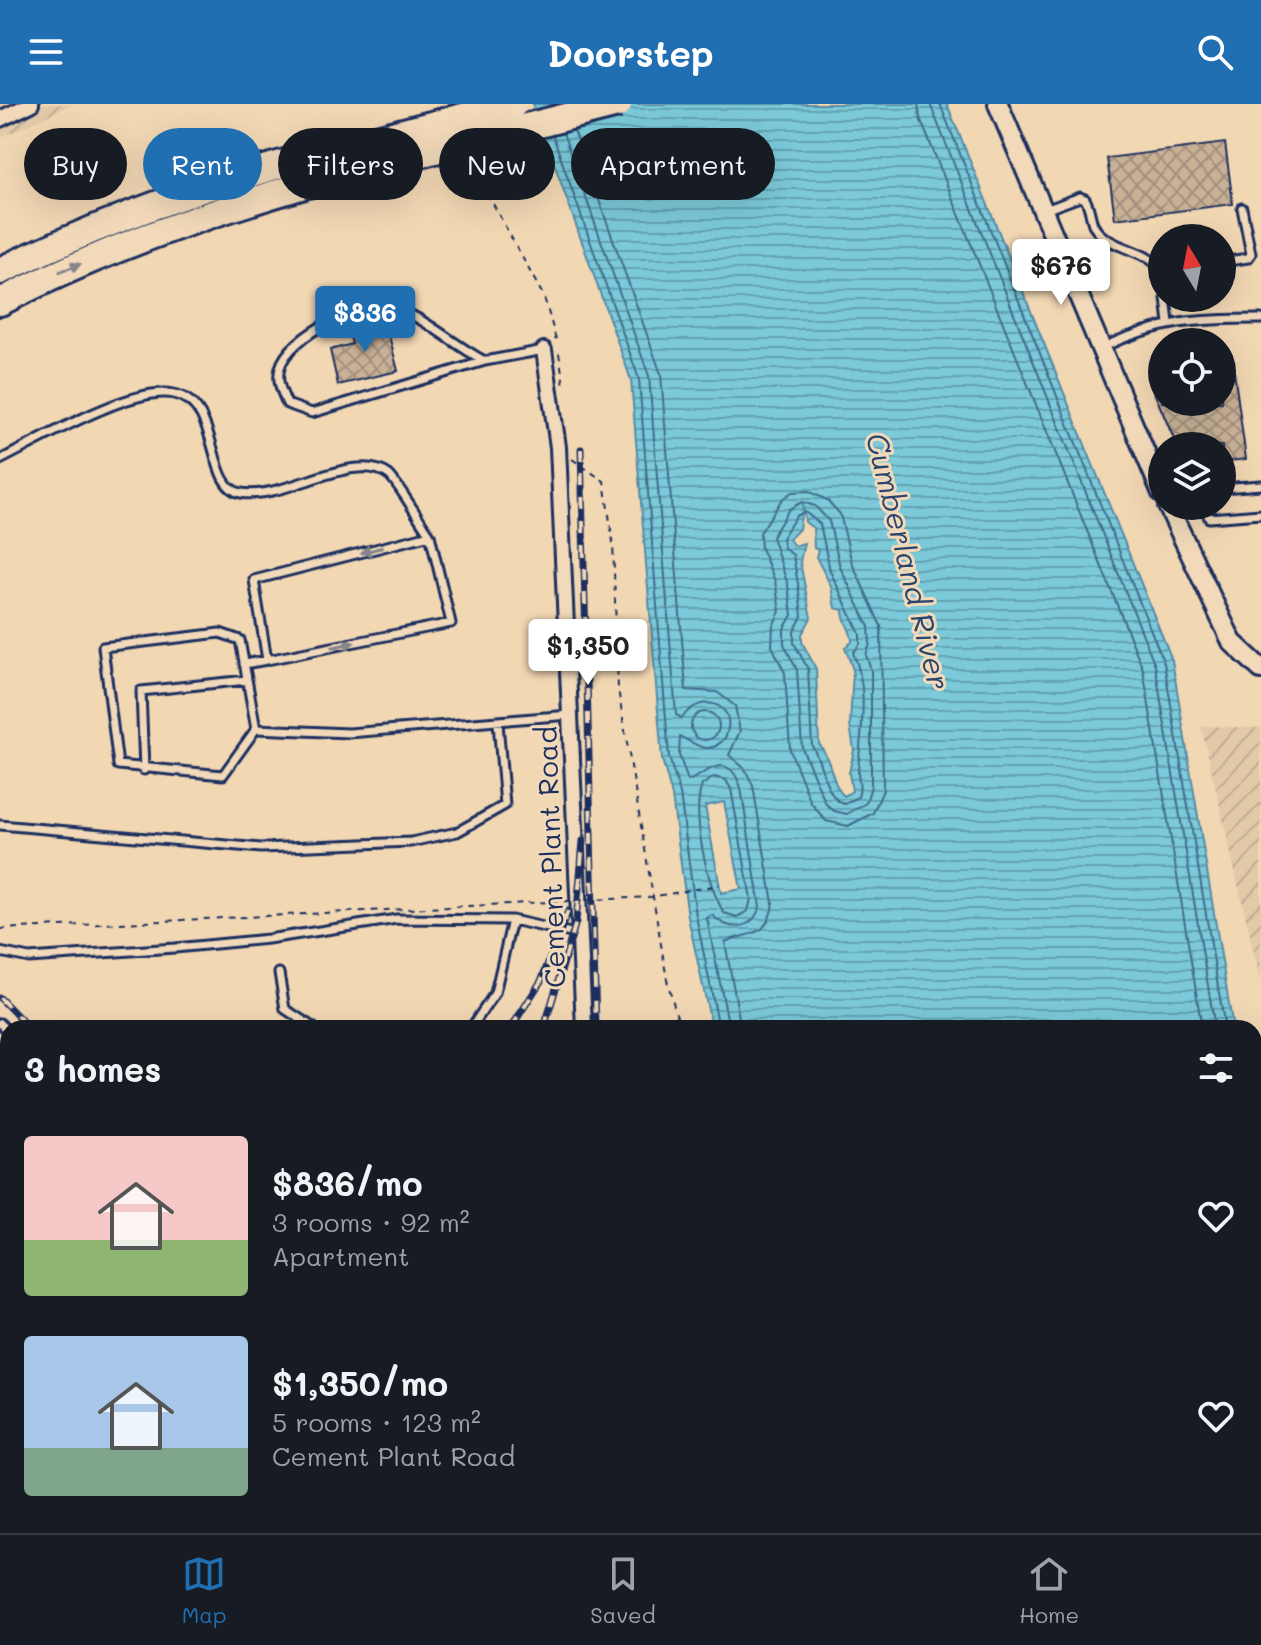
<!DOCTYPE html>
<meta charset="utf-8">
<style>
body{margin:0;font-family:Mali,sans-serif;background:#20242c;color:#f1f3f6;height:100vh;display:flex;flex-direction:column;font-size:30px;white-space:nowrap}
*{box-sizing:border-box;margin:0}
p{font-size:26px;color:#9ea1a6}
.icon{flex:none;width:44px;height:44px;fill:none;stroke:currentColor;stroke-width:2;stroke-linecap:round;stroke-linejoin:round}
.map{position:relative;flex:1;overflow:hidden}
.sheet{position:absolute;left:0px;top:916px;width:1262px;height:514px;display:flex;flex-direction:column;background:#171b24;border-radius:24px 24px 0 0;box-shadow:0 8px 32px #0002}
.sheet>*{flex:none}
.banner{position:absolute;left:24px;top:24px;width:800px;height:72px;display:flex;gap:16px}
.needle{width:52px;rotate:350deg}
.tools{position:absolute;left:1148px;top:120px;display:grid;gap:16px}
.tools a{display:grid;place-items:center;width:88px;height:88px;border-radius:50%;background:#171b24;box-shadow:0 8px 32px #0002;font-size:40px}
.price{position:absolute;translate:-50% -68px;padding:0 18px;border-radius:8px;background:#fff;color:#222;font-size:26px;line-height:52px;filter:drop-shadow(0 2px 4px #0008)}
.price::after{content:'';position:absolute;left:50%;top:48px;width:24px;height:18px;margin-left:-12px;background:inherit;clip-path:polygon(0 0,100% 0,50% 100%)}
.price.current{background:#1f6fb2;color:#fff}
ul{padding:0;list-style:none}
li{display:flex;align-items:center;gap:24px;height:200px;padding:0 24px}
li span{display:grid;place-items:center;flex:none;width:224px;height:160px;border-radius:8px;color:#555}
li>.icon{margin-inline-start:auto}
span .icon{width:96px;height:96px;fill:#fffc;stroke-width:1}
li b{font-size:34px}
h2{display:flex;justify-content:space-between;align-items:center;height:96px;padding:0 24px;font-size:34px}
.chip{padding:0 28px;border-radius:36px;background:#171b24;box-shadow:0 8px 32px #0002;font-size:28px;line-height:72px}
.chip.current{background:#1f6fb2;color:#fff}
header{display:flex;justify-content:space-between;align-items:center;height:104px;padding:0 24px;background:#1f6fb2;color:#fff;font-size:36px;font-weight:700}
.dock{display:flex;justify-content:space-around;align-items:center;height:112px;border-top:2px solid #363941;background:#171b24;font-size:22px;color:#9ea1a6}
.dock a{display:grid;justify-items:center;gap:4px}
.dock .current{color:#1f6fb2}
.map>svg:first-child{display:block}
</style>
<header><svg class="icon" aria-label="menu" viewBox="0 0 24 24"><path d="M4 6h16M4 12h16M4 18h16"/></svg>Doorstep<svg class="icon" aria-label="search" viewBox="0 0 24 24"><circle cx="10" cy="10" r="6"/><path d="M15 15l6 6"/></svg></header>
<div class="map">
<svg width="1261" height="1429" viewBox="0 0 1261 1429">
<defs>
<pattern id="industrial-furrows" width="10" height="10" patternUnits="userSpaceOnUse" patternTransform="scale(2)"><rect width="10" height="10" fill="#e2c9a8"/><path d="M-1 1l2-2M0 10L10 0M9 11l2-2" fill="none" stroke="#c1ad93"/></pattern>
<pattern id="water-rules" width="6" height="5" patternUnits="userSpaceOnUse" patternTransform="scale(2)"><rect width="6" height="5" fill="#7bc9d9"/><path d="M0 2.5h6" fill="none" stroke="#64a4b3"/></pattern>
<pattern id="building-cross-hatch" width="8" height="8" patternUnits="userSpaceOnUse" patternTransform="scale(2)"><rect width="8" height="8" fill="#c9b196"/><path d="M0 0l8 8M0 8l8-8" fill="none" stroke="#a2907e"/></pattern>
</defs>
<rect width="100%" height="100%" fill="#f2d7b3"/>
<filter id="ink" filterUnits="userSpaceOnUse"><feTurbulence type="fractalNoise" baseFrequency=".0125" numOctaves="2"/><feDisplacementMap in="SourceGraphic" scale="16" xChannelSelector="R" yChannelSelector="G"/><feConvolveMatrix kernelMatrix="1 2 1 2 8 2 1 2 1" color-interpolation-filters="sRGB"/></filter>
<g filter="url(#ink)">
<!-- industrial -->
<path fill="url(#industrial-furrows)" d="M0 0H72L0 34Z
M1201 622 1261 624V879Z"/>
<!-- water -->
<path fill="url(#water-rules)" stroke="#558ba8" stroke-width="2" fill-rule="evenodd" d="M533 0H947L1172 556 1233 924H712L688 813 672 692 662 655 631 276ZM803 400 805 418 813 424 814 444 818 446 816 453 831 482 835 504 843 506C843 519 852 525 852 538L845 543 853 566 850 621 854 646 849 669 852 687 844 692C831 680 832 655 819 640L816 565 802 538V530L811 514 800 458 804 439 794 442 789 435 799 425ZM724 698 741 785 721 789 705 702Z
M1254 1052 1261 1095V1429H902L899 1422H1254Z
M8 1161V1255L0 1253V1162Z
M0 1302H8V1394L0 1395Z"/>
<g fill="none" stroke-linecap="round" stroke-linejoin="round">
<!-- shore -->
<path stroke="#416d8f" stroke-width="2" d="M918 0 920 14 1143 565 1202 924
M930 0 1155 561 1215 924
M940 0 1164 559 1225 924
M574 26 661 270 686 586 717 588 735 602 740 627 729 651 745 665 753 682 773 799C768 836 748 827 725 838L741 924
M563 29 649 272 676 611 682 614C702 586 740 601 725 634 708 654 697 639 680 633L679 651 688 677C705 671 728 643 741 684L760 803C751 828 728 827 712 811L707 814 729 924
M553 32 639 275 669 653 680 690 696 812 719 924
M808 387 827 396 840 410 852 459 881 522 883 686 873 709 848 722 826 717 811 699 790 646 785 569 772 542 773 522 780 507 775 477 761 444 760 429 782 395 792 388Z
M802 398 815 402 829 417 840 463 869 523 870 540 866 551 871 566V682L866 699 847 710 834 707 826 700 802 644 797 566 784 540V525L792 511 788 481 772 433 789 405Z
M805 408 820 420 830 467 860 530V540L853 549C870 585 860 631 858 668 858 678 862 682 858 693L845 700C825 696 823 658 812 642L808 565 794 539V528L802 512 798 480 793 451 784 444 782 434 796 412Z
M691 622a14 14 0 1 1 28 0a14 14 0 1 1-28 0Z
M714 673 726 676 731 685 751 795 748 807 737 813 724 809C707 780 691 712 702 681Z"/>
</g>
<!-- building -->
<path fill="url(#building-cross-hatch)" stroke="#1b2f5e" stroke-width="2" d="M1225 39 1233 100 1115 115 1107 54Z
M385 216 398 267 338 281 330 246 352 240 348 225Z
M1233 260 1246 355 1222 358V342H1177L1147 272 1162 270V298H1222V262Z"/>
<g fill="none" stroke-linecap="round" stroke-linejoin="round">
<!-- service casing -->
<g stroke="#1b2f5e" stroke-width="13">
<path id="service" d="M1045 106 1080 93 1085 95C1092 106 1089 120 1099 129 1116 146 1152 147 1162 168
M1222 158 1248 154 1251 150 1242 104
M1166 194 1169 219
M1103 243C1162 216 1197 215 1261 215
M485 257 312 309 287 300C282 288 276 278 280 264 288 232 363 195 394 204 423 212 457 243 485 257L544 246
M0 356C40 336 133 281 174 290 222 300 205 383 241 389 283 397 355 345 389 371 398 379 421 419 430 431
M1222 384 1261 381
M1204 402 1209 414 1261 410
M244 560 267 556 451 519 430 431 254 476 267 556
M256 625 223 671 118 661 103 543 220 529 240 536 256 625 349 629 570 611
M144 666 141 587 247 576
M0 721 261 744 411 738 457 728 505 701 498 619
M0 848 29 854 175 844 268 835 397 815 512 816
M279 869 285 905 314 924
M0 919 8 927
M471 924 495 889 512 816 580 831
M241 1422 247 1429
M433 1422 435 1429
M656 1422 663 1429
M821 1422 827 1429
M141 1429 150 1422"/>
</g>
<!-- minor casing -->
<g stroke="#1b2f5e" stroke-width="20">
<path id="minor" d="M0 15 31 0
M544 246 558 343 584 924
M383 1422 384 1429
M594 1422 598 1429
M474 1429 478 1422"/>
</g>
<!-- tertiary casing -->
<g stroke="#1b2f5e" stroke-width="24">
<path id="tertiary" d="M998 0 1162 389
M1168 402 1232 538 1261 565"/>
</g>
<!-- motorway casing -->
<g stroke="#1b2f5e" stroke-width="32">
<path id="motorway" d="M0 167C118 110 241 68 368 37
M0 198C117 138 245 96 372 62"/>
</g>
<!-- path -->
<path stroke="#1b2f5e" stroke-width="2" stroke-dasharray="6 6" stroke-linecap="butt" d="M470 58 544 193 557 239
M559 249 564 282
M572 355 604 377 613 438 618 585 667 876 680 924
M510 1429 513 1422"/>
<!-- service -->
<use href="#service" stroke="#f1d9b9" stroke-width="7"/>
<!-- minor -->
<use href="#minor" stroke="#f1d9b9" stroke-width="14"/>
<!-- tertiary -->
<use href="#tertiary" stroke="#f1d9b9" stroke-width="18"/>
<!-- motorway -->
<use href="#motorway" stroke="#f1d9b9" stroke-width="26"/>
<!-- rail casing -->
<g stroke="#1b2f5e" stroke-width="7">
<path id="rail" d="M581 345 596 924
M0 894 29 924
M511 924 541 877 568 807
M544 924 576 818 583 737
M0 1054 8 1056
M405 1422 407 1429
M624 1422 628 1429
M495 1429 498 1422"/>
</g>
<!-- rail -->
<use href="#rail" stroke="#f1d9b9" stroke-width="4" stroke-dasharray="12" stroke-linecap="butt"/>
<!-- motorway-bridge casing -->
<g stroke="#1b2f5e" stroke-width="32" stroke-linecap="butt">
<path id="motorway-bridge" d="M368 37 514 0
M372 62 618 0"/>
</g>
<!-- path-bridge -->
<path stroke="#1b2f5e" stroke-width="2" stroke-dasharray="6 6" stroke-linecap="butt" d="M0 825 651 793 719 781"/>
<!-- motorway-bridge -->
<use href="#motorway-bridge" stroke="#f1d9b9" stroke-width="26"/>
</g>
<!-- one-way arrows -->
<defs><path id="oneway-solid" d="M-6-.8H1V-3.2L6.5 0L1 3.2V.8H-6Z" transform="scale(2)"/></defs>
<g fill="#86848c">
<use href="#oneway-solid" transform="translate(70 164) rotate(-21)"/>
<use href="#oneway-solid" transform="translate(372 446) rotate(166)"/>
<use href="#oneway-solid" transform="translate(343 541) rotate(-12)"/>
</g>
</g>
<g text-anchor="middle" dominant-baseline="central" stroke-width="6" stroke-linejoin="round" paint-order="stroke">
<!-- street labels -->
<g font-size="28" fill="#1b2f5e" stroke="#f1d9b9">
<text transform="translate(550 753) rotate(-92)">Cement Plant Road</text>
</g>
<!-- water labels -->
<g font-size="30" font-style="italic" fill="#294670" stroke="#f1d9b9">
<text transform="translate(909 457) rotate(76)">Cumberland River</text>
</g>
</g>
</svg>
<div class="tools">
<a><svg class="needle" viewBox="-14 -14 28 28"><path d="M0-13l5 13h-10z" fill="#e53935"/><path d="M0 13l5-13h-10z" fill="#9ea1a6"/></svg></a>
<a><svg class="icon" aria-label="locate" viewBox="0 0 24 24"><circle cx="12" cy="12" r="6"/><path d="M12 2v4M12 18v4M2 12h4M18 12h4"/></svg></a>
<a><svg class="icon" aria-label="layers" viewBox="0 0 24 24"><path d="M12 4l9 5-9 5-9-5zM3 14l9 5 9-5"/></svg></a>
</div>
<b class="price" style="left:1061px;top:203px">$676</b>
<b class="price current" style="left:365px;top:250px">$836</b>
<b class="price" style="left:588px;top:583px">$1,350</b>
<div class="banner">
<a class="chip">Buy</a>
<a class="chip current">Rent</a>
<a class="chip">Filters</a>
<a class="chip">New</a>
<a class="chip">Apartment</a>
</div>
<section class="sheet">
<h2>3 homes<svg class="icon" aria-label="filters" viewBox="0 0 24 24"><path d="M4 7h16M4 17h16"/><circle cx="9" cy="7" r="2"/><circle cx="15" cy="17" r="2"/></svg></h2>
<ul>
<li><span style="background:linear-gradient(#f6c9c9 65%,#8fb573 0)"><svg class="icon" aria-label="home" viewBox="0 0 24 24"><path d="M3 11l9-7 9 7M6 9v11h12V9"/></svg></span><div><b>$836/mo</b><p>3 rooms · 92 m²</p><p>Apartment</p></div><svg class="icon" aria-label="heart" viewBox="0 0 24 24"><path d="M12 20l-8-8c-3-5 5-10 8-4 3-6 11-1 8 4z"/></svg></li>
<li><span style="background:linear-gradient(#a9c7e8 70%,#7fa58c 0)"><svg class="icon" aria-label="home" viewBox="0 0 24 24"><path d="M3 11l9-7 9 7M6 9v11h12V9"/></svg></span><div><b>$1,350/mo</b><p>5 rooms · 123 m²</p><p>Cement Plant Road</p></div><svg class="icon" aria-label="heart" viewBox="0 0 24 24"><path d="M12 20l-8-8c-3-5 5-10 8-4 3-6 11-1 8 4z"/></svg></li>
</ul>
</section>
</div>
<nav class="dock">
<a class="current"><svg class="icon" aria-label="map" viewBox="0 0 24 24"><path d="M3 6l6-2 6 2 6-2v14l-6 2-6-2-6 2zM9 4v14M15 6v14"/></svg>Map</a>
<a><svg class="icon" aria-label="saved" viewBox="0 0 24 24"><path d="M7 4h10v16l-5-4-5 4z"/></svg>Saved</a>
<a><svg class="icon" aria-label="home" viewBox="0 0 24 24"><path d="M3 11l9-7 9 7M6 9v11h12V9"/></svg>Home</a>
</nav>
